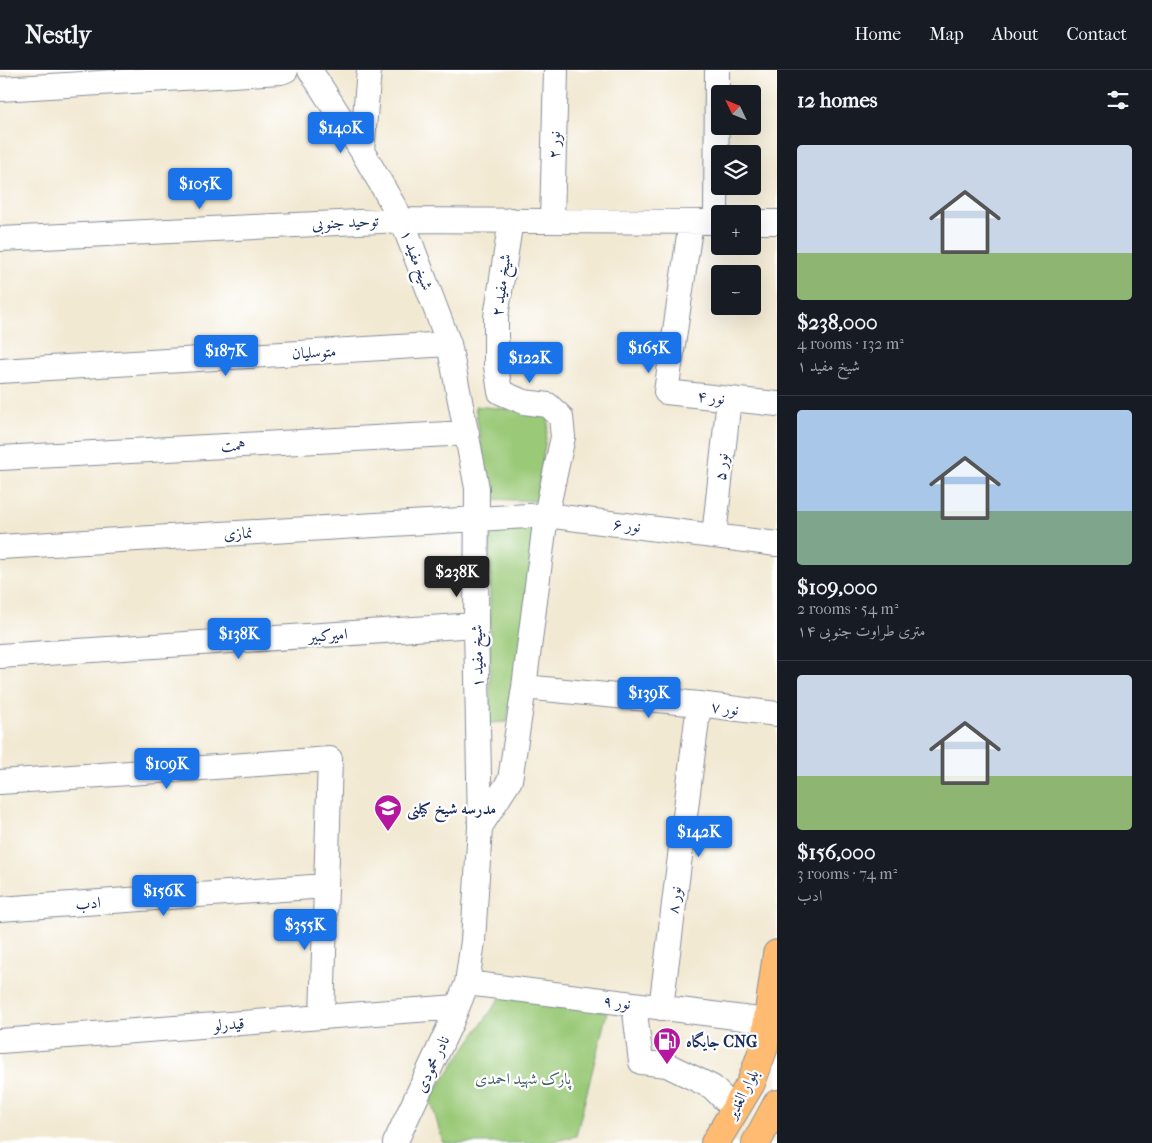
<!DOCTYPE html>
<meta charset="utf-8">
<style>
body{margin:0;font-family:"IM FELL French Canon",Amiri,serif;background:#242831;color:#f1f3f6;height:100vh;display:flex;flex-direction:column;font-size:19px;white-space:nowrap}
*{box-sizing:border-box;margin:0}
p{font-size:16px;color:#9ea1a6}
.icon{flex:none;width:28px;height:28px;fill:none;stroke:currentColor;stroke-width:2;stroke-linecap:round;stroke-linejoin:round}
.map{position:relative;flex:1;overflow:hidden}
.side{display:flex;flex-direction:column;background:#171b24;width:375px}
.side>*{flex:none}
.needle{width:32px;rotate:313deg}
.fabs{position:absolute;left:711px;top:15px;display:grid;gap:10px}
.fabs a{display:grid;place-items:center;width:50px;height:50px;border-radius:5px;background:#171b24;box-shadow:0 5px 20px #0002;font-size:25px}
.price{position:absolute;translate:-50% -42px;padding:0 11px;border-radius:5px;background:#1a73e8;color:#fff;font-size:16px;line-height:32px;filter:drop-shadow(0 1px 2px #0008)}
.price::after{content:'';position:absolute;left:50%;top:30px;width:15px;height:11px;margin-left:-8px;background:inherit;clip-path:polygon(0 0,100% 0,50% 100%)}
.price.active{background:#222;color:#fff}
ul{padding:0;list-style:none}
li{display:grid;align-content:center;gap:10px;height:265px;padding:0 20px}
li+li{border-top:1px solid #363941}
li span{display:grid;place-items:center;height:155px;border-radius:5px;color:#555}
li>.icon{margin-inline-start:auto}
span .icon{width:90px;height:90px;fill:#fffc;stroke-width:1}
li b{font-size:21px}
h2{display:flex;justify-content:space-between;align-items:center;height:60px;padding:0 20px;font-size:21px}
header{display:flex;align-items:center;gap:30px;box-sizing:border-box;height:70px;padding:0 25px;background:#171b24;border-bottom:1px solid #363941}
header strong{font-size:24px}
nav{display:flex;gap:28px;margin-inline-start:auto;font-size:18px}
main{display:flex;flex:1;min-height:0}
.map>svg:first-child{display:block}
</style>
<header>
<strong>Nestly</strong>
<nav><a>Home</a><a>Map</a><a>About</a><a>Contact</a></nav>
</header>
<main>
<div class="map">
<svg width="777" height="1073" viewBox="0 0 777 1073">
<rect width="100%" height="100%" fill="#fff"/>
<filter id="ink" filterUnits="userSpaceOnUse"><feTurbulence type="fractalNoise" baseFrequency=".02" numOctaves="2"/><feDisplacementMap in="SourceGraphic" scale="10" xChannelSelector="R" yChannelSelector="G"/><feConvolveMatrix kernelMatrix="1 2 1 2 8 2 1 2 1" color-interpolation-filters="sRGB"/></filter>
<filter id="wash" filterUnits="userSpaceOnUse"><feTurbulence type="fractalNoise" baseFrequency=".0096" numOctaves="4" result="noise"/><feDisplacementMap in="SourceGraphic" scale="20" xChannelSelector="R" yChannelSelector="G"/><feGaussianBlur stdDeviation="1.12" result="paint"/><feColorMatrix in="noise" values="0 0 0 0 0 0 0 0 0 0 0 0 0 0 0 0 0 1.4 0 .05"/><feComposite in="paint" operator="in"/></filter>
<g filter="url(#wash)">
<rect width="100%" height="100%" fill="#f2e9d3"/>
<!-- green -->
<path fill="#9ac977" stroke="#5a7c6a" d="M475 336 550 343 536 431 490 429Z
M538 455 507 652 490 653V461Z
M502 925 607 942 576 1066 548 1073H443L430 1028Z"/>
</g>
<g filter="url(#ink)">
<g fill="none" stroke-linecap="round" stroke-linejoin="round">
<!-- minor casing -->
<g stroke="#868c98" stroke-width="26">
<path id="minor" d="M310 0 362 81 402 150 449 274 477 418 476 555 480 757 473 871 467 913 451 953 395 1073
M0 19 281 2 286 0
M362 81 369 0
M552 151 556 0
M691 152 666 322 777 334
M716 152 717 0
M752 152H777
M0 169 402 150 720 152
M0 301 449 274
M0 388 467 363
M714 466 729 329
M0 477 546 445 777 474
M0 586 476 555
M524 617 699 634 777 644
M0 712 330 689 322 947
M480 757 510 710 524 617 546 445 563 367 561 347 548 335 524 332 500 322 496 296V247L511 150
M0 839 326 816
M467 913 767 951
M634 934 641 992 667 995 712 1017 735 1040
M661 938 699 634
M0 971 457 937"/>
</g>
<!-- major casing -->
<g stroke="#868c98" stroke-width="30">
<path id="major" d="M715 1073 751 1013 764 977 777 884
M756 1073 777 1034"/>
</g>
<!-- minor -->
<use href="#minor" stroke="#fff" stroke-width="24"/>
<!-- major -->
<use href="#major" stroke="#febb71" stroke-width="28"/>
</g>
</g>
<!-- icons -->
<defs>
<g id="school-pin" transform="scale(1.4375)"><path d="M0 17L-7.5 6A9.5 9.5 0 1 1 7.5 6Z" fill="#b5179e" stroke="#fff"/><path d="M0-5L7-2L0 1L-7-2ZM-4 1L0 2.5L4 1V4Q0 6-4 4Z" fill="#fff"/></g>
<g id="fuel-pin" transform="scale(1.4375)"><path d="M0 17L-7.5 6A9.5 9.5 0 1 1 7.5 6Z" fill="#b5179e" stroke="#fff"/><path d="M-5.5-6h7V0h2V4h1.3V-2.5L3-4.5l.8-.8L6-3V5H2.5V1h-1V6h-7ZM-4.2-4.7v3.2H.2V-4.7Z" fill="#fff"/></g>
</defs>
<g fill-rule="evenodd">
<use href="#school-pin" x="388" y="738"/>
<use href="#fuel-pin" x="667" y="971"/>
</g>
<g text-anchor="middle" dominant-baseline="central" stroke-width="4.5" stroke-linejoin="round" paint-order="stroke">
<!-- street labels -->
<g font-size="16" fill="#1b2f5e" stroke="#fff">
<text transform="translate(554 75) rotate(-88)">نور ۲</text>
<text transform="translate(345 152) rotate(-3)">توحید جنوبی</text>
<text transform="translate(417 190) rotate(69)">شیخ مفید ۱</text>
<text transform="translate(501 215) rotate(-82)">شیخ مفید ۲</text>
<text transform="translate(314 282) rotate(-3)">متوسلیان</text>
<text transform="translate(711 327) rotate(6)">نور ۴</text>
<text transform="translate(233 375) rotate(-3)">همت</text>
<text transform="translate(721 397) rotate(-84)">نور ۵</text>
<text transform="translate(627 455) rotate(7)">نور ۶</text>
<text transform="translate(238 463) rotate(-3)">نمازی</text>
<text transform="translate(328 565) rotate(-4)">امیرکبیر</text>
<text transform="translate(477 586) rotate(-91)">شیخ مفید ۱</text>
<text transform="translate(725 638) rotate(7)">نور ۷</text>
<text transform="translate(674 830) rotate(-83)">نور ۸</text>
<text transform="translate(88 833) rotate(-4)">ادب</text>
<text transform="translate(617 932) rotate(7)">نور ۹</text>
<text transform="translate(229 954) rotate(-4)">قیدرلو</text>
<text transform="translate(432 994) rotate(-65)">نادر محمودی</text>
<text transform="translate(742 1024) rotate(-63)">بلوار الغدیر</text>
</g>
<!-- poi labels -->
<g font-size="16" font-weight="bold" fill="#1b2f5e" stroke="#fff" text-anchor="start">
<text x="407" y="738">مدرسه شیخ کیلنی</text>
<text x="686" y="971">جایگاه CNG</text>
</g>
<!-- park labels -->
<g font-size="16" fill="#415d66" stroke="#fff">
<text x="523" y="1008">پارک شهید احمدی</text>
</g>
</g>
</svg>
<div class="fabs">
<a><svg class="needle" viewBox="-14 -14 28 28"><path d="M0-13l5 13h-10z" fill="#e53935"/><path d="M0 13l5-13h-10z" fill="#9ea1a6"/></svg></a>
<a><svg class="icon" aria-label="layers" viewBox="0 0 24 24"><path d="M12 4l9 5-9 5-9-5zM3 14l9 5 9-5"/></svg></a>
<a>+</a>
<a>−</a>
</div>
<b class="price" style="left:341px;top:84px">$140K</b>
<b class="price" style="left:200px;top:140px">$105K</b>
<b class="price" style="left:649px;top:304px">$165K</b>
<b class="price" style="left:226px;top:307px">$187K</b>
<b class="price" style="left:530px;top:314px">$122K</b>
<b class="price active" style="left:457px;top:528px">$238K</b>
<b class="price" style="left:239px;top:590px">$138K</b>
<b class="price" style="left:649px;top:649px">$139K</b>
<b class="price" style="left:167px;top:720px">$109K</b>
<b class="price" style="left:699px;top:788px">$142K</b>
<b class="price" style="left:164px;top:847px">$156K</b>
<b class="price" style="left:305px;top:881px">$355K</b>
</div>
<section class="side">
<h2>12 homes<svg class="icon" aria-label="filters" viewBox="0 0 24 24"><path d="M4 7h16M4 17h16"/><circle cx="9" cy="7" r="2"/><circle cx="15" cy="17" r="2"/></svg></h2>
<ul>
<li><span style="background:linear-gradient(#c9d6e8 70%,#8fb573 0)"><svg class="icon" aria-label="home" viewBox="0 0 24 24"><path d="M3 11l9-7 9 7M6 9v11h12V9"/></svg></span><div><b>$238,000</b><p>4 rooms · 132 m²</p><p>شیخ مفید ۱</p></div></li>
<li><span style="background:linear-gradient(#a9c7e8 65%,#7fa58c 0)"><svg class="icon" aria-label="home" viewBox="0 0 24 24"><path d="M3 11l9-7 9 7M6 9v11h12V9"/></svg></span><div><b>$109,000</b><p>2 rooms · 54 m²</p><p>۱۴ متری طراوت جنوبی</p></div></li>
<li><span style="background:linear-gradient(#c9d6e8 65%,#8fb573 0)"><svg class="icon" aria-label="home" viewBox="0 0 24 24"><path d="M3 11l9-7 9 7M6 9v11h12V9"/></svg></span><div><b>$156,000</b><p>3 rooms · 74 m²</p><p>ادب</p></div></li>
</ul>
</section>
</main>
